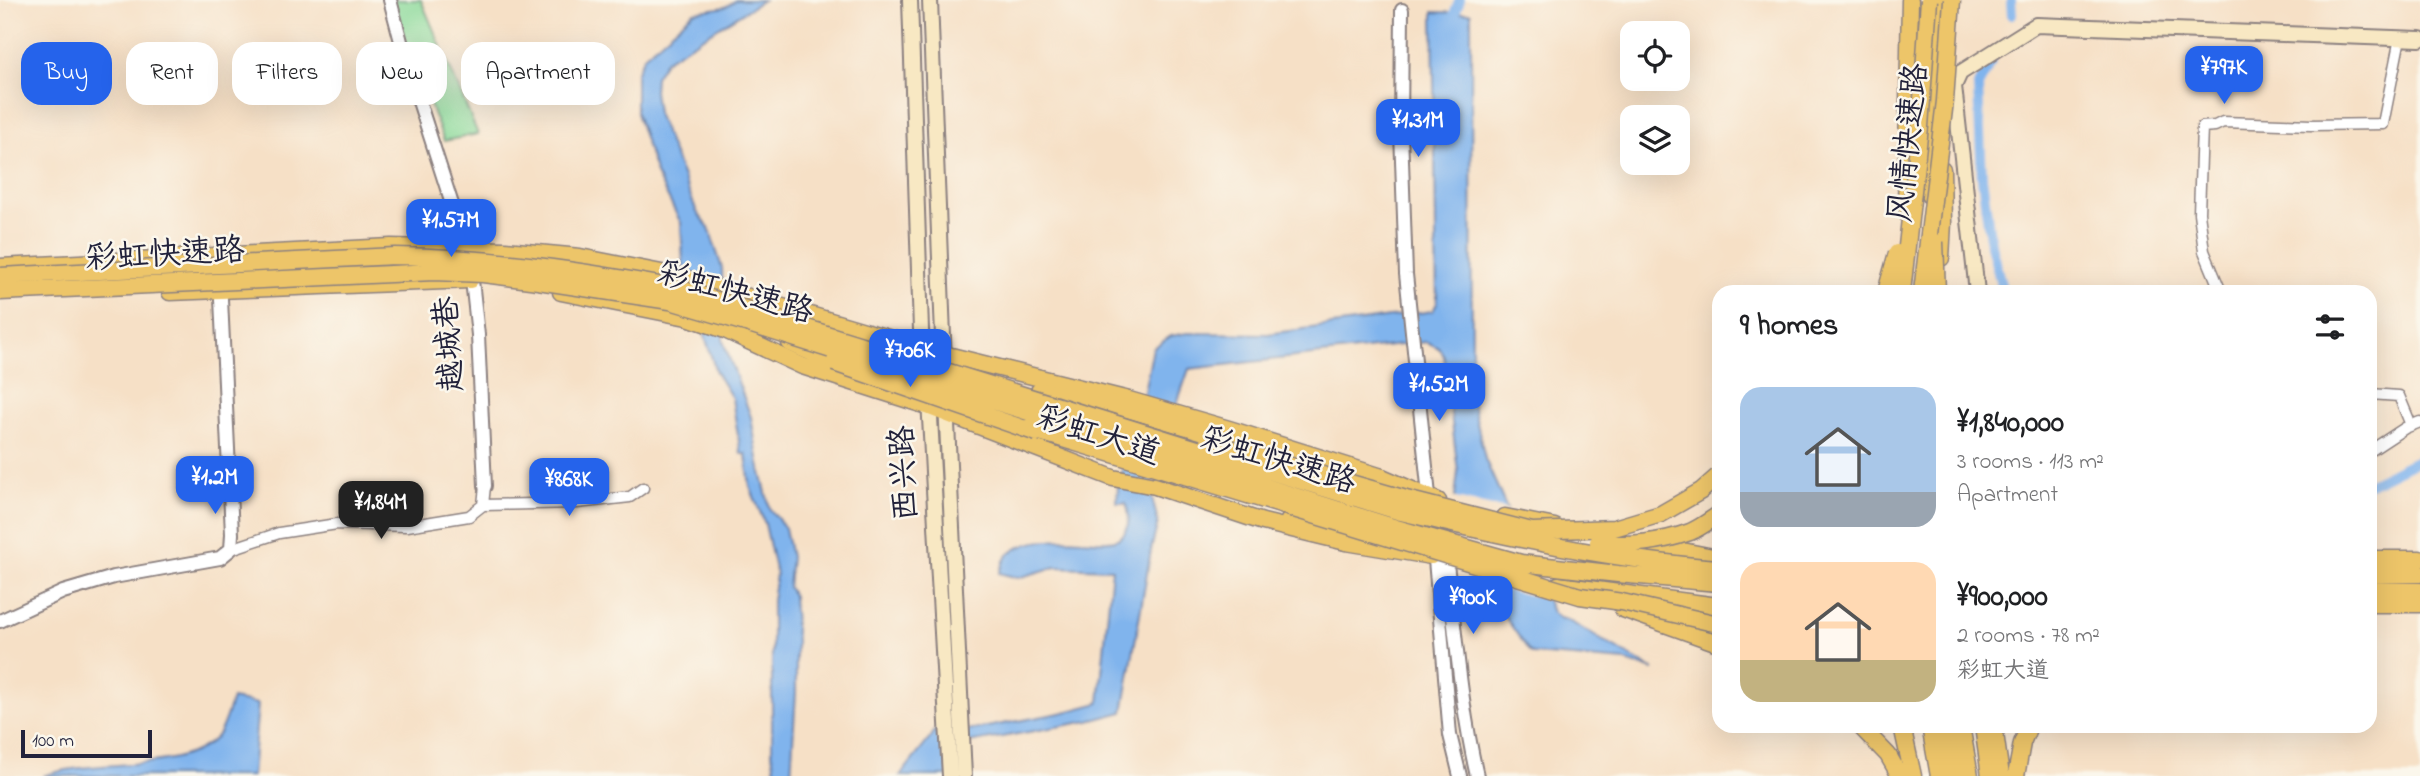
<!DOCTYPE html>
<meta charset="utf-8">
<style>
body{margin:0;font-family:"Indie Flower","LXGW WenKai TC",sans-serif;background:#f2f2f2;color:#202124;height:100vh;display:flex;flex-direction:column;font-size:26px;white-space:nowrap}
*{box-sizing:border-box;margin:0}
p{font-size:23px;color:#757577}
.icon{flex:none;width:38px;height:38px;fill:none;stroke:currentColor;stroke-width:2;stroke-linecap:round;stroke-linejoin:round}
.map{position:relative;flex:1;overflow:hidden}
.panel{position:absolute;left:1712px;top:285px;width:665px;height:448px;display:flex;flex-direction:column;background:#fff;border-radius:21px;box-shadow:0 7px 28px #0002}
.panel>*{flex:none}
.hud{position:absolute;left:21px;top:42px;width:665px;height:63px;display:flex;gap:14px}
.fabs{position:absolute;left:1620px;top:21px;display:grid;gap:14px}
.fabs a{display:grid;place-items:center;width:70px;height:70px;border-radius:14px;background:#fff;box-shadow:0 7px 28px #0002;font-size:35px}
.scale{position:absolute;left:21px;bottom:18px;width:131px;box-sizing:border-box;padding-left:7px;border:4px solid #22223b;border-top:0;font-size:19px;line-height:24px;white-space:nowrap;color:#22223b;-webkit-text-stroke:5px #fbf7ec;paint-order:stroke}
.price{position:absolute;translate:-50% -60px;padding:0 16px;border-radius:14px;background:#2563eb;color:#fff;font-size:23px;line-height:46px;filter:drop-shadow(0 2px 4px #0008)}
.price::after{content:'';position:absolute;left:50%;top:42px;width:21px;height:16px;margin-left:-10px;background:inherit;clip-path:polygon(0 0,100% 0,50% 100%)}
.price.selected{background:#222;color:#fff}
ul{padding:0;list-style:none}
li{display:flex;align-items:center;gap:21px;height:175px;padding:0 28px}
li span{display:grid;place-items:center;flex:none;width:196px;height:140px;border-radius:21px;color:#555}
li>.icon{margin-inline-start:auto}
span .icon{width:84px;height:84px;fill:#fffc;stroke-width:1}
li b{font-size:30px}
h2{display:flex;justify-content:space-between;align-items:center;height:84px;padding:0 28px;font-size:30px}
.tag{padding:0 24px;border-radius:21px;background:#fff;box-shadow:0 7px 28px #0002;font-size:24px;line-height:63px}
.tag.selected{background:#2563eb;color:#fff}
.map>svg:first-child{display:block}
</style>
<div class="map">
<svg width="2420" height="776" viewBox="0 0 2420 776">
<rect width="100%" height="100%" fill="#fbf7ec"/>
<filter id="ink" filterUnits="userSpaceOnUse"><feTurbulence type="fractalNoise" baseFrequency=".0143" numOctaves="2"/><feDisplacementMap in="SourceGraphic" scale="14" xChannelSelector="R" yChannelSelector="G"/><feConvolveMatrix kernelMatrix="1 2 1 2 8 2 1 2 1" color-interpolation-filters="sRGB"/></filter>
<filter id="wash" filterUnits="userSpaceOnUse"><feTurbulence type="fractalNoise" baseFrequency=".00686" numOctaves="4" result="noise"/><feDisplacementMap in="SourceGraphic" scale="28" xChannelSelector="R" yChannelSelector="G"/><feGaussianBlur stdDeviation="1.57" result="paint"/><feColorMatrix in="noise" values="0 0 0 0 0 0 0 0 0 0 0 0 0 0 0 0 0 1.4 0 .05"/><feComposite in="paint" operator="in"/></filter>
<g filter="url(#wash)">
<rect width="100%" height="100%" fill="#f6e0c6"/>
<!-- green -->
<path fill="#89d999" stroke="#567e6a" stroke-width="2" d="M389 0H421L478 134 444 141Z"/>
<!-- water -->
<path fill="#80b4ed" stroke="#516b94" stroke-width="2" d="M736 0H763L666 60 655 77 654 91 657 113 697 212 709 228 722 268 723 341 751 417 759 464 770 509 785 528 791 557 788 587 793 596 796 642V692L791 776H776L772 754V600L776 574 765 524 750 487 746 454H741L732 398 716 372 683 263 681 223 656 174 636 113V74L644 56 694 12 725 7Z
M1433 12 1471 13 1472 400 1485 459 1552 612 1559 618 1567 620 1654 670 1626 661 1533 654 1529 651 1485 588 1453 512 1458 472 1444 356 1439 348 1427 342 1189 369 1153 472 1150 490 1158 522 1151 550 1123 712 1089 721 963 744 954 776H900L931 737 943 717 959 710 966 731 1065 712 1099 703 1112 569 1055 567 1018 578 999 573C1001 567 1004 559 1009 554 1027 539 1060 538 1082 540 1092 540 1105 543 1115 540 1130 535 1131 516 1126 503H1117L1118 485 1139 416 1153 348 1171 336 1187 333 1268 334 1433 311 1437 303Z
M232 699 258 704 252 776H43C93 757 183 776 218 735 224 725 228 710 232 699Z"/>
<!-- pier -->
<path fill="#f6e0c6" d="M1451 497 1511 510 1549 599 1481 585 1450 511Z"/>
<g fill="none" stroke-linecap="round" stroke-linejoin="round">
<!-- canal -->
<path stroke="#80b4ed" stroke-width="10" d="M2011 0 2012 15
M1451 22 1460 0
M1991 62 1978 86 1982 178 1991 245 2003 292
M2370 484 2420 459"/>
</g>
</g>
<g filter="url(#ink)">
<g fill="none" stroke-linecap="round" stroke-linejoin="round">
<!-- minor casing -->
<g stroke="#8c8180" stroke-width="13">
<path id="minor" d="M2221 292 2204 251 2199 213 2202 127 2215 126 2223 122 2311 125 2383 124 2400 38
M2370 394 2399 396 2411 425
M2370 451 2405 428 2420 422
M483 505 577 503 630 497 643 488
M231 549 279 533 337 524 407 526 469 516 483 505 485 486"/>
</g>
<!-- tertiary casing -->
<g stroke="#8c8180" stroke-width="16">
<path id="tertiary" d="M390 0 407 64 466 248 472 280 478 335 485 486
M1402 10 1401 132 1406 274 1430 505
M1440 513C1454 601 1457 690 1477 776
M1434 548 1450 735 1460 776
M0 621 63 592 114 577 220 558 231 549 232 534 219 256"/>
</g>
<!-- secondary casing -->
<g stroke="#8c8180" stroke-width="18">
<path id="secondary" d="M910 0 921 330 924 359
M930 0 944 362
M1977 292 1954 86 1960 73 2036 25 2420 39
M929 400 950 776
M946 403 964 776"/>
</g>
<!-- primary casing -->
<g stroke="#8c8180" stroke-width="19">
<path id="primary" d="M1939 0 1940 90
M1929 195 1928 159 1933 78
M1906 207 1910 0
M1941 258 1943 222 1942 169
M0 267 391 247 505 250 580 257 677 276 943 354 1129 400 1229 429 1382 477 1438 501
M170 292 470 280
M561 292 687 317 725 330 802 366 930 407 1113 478 1155 486 1263 522 1346 542 1431 556
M1505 517 1555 527
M1642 543 1718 558
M1558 585 1718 606
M1930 726 1939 776
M1950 726 1958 776
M1983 726 1990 776"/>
</g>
<!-- trunk casing -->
<g stroke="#8c8180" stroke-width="19">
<path id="trunk" d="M790 343 834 363
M1039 391 1083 396 1350 475 1382 477
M1289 520 1317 527 1346 542
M2370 559H2420
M2370 575 2420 574
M2370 591H2420
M2370 604H2420
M1623 609 1718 643
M1860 726 1888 755 1900 776
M1902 726 1913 776
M1939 726 1948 776
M1961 726 1970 776
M1994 726 2001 776
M2016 776 2022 743 2029 726"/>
</g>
<!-- minor -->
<use href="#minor" stroke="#fff" stroke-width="10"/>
<!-- tertiary -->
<use href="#tertiary" stroke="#fff" stroke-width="12"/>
<!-- secondary -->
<use href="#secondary" stroke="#f8e8c3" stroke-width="14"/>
<!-- primary -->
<use href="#primary" stroke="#edc569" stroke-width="16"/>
<!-- trunk -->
<use href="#trunk" stroke="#edc569" stroke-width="16"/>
<!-- trunk-bridge casing -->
<g stroke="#8c8180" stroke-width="19" stroke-linecap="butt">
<path id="trunk-bridge" d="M1935 242 1937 292
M0 276 395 256C493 257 585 271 681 289L1401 512C1506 537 1611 560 1718 568
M0 292 434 272 483 274 538 281 670 301 749 324 1396 528 1521 563 1618 574 1718 583
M1886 292 1897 253
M1902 292 1920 127 1929 0
M1922 292 1945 101 1952 0
M834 363 1037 433
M1027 428 1580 596 1622 602 1718 624
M1208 442 1406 499 1532 531 1614 528 1661 514 1701 491 1718 476
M1598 542C1626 547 1662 542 1690 532 1700 528 1709 521 1718 515"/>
</g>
<!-- trunk-bridge -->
<use href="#trunk-bridge" stroke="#edc569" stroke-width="16"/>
</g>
</g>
<g text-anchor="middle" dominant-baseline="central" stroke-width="5" stroke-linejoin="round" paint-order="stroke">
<!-- street labels -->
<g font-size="32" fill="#22223b" stroke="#fbf7ec">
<text transform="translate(1910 143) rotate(-84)">风情快速路</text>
<text transform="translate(165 256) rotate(-3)">彩虹快速路</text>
<text transform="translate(735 294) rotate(15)">彩虹快速路</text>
<text transform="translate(451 344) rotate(-94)">越城巷</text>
<text transform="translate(1098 437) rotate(18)">彩虹大道</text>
<text transform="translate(1278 462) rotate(17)">彩虹快速路</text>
<text transform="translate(906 473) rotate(-93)">西兴路</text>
</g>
</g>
</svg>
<div class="fabs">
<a><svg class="icon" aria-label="locate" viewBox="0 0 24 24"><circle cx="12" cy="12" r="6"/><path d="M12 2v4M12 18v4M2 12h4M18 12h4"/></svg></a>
<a><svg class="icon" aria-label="layers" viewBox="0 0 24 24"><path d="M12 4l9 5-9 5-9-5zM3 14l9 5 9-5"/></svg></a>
</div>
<div class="scale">100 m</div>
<b class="price" style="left:2224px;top:106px">¥797K</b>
<b class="price" style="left:1418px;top:159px">¥1.31M</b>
<b class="price" style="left:451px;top:259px">¥1.57M</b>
<b class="price" style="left:910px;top:389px">¥706K</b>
<b class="price" style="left:1439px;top:423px">¥1.52M</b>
<b class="price" style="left:215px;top:516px">¥1.2M</b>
<b class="price" style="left:569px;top:518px">¥868K</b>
<b class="price selected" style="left:381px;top:541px">¥1.84M</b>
<b class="price" style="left:1473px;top:636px">¥900K</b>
<div class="hud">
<a class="tag selected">Buy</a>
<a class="tag">Rent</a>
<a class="tag">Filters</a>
<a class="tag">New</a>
<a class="tag">Apartment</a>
</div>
<section class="panel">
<h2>9 homes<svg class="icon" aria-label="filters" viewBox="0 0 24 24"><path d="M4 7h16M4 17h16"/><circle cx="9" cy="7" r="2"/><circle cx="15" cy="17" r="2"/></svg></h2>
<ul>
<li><span style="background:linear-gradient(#a9c7e8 75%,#9aa5b1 0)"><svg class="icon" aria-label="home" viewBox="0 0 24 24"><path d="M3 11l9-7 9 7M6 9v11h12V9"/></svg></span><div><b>¥1,840,000</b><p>3 rooms · 113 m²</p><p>Apartment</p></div></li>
<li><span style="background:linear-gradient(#ffd9b3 70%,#c2b280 0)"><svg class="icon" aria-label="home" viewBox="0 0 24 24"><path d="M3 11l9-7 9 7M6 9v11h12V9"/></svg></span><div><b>¥900,000</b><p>2 rooms · 78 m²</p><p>彩虹大道</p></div></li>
</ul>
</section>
</div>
